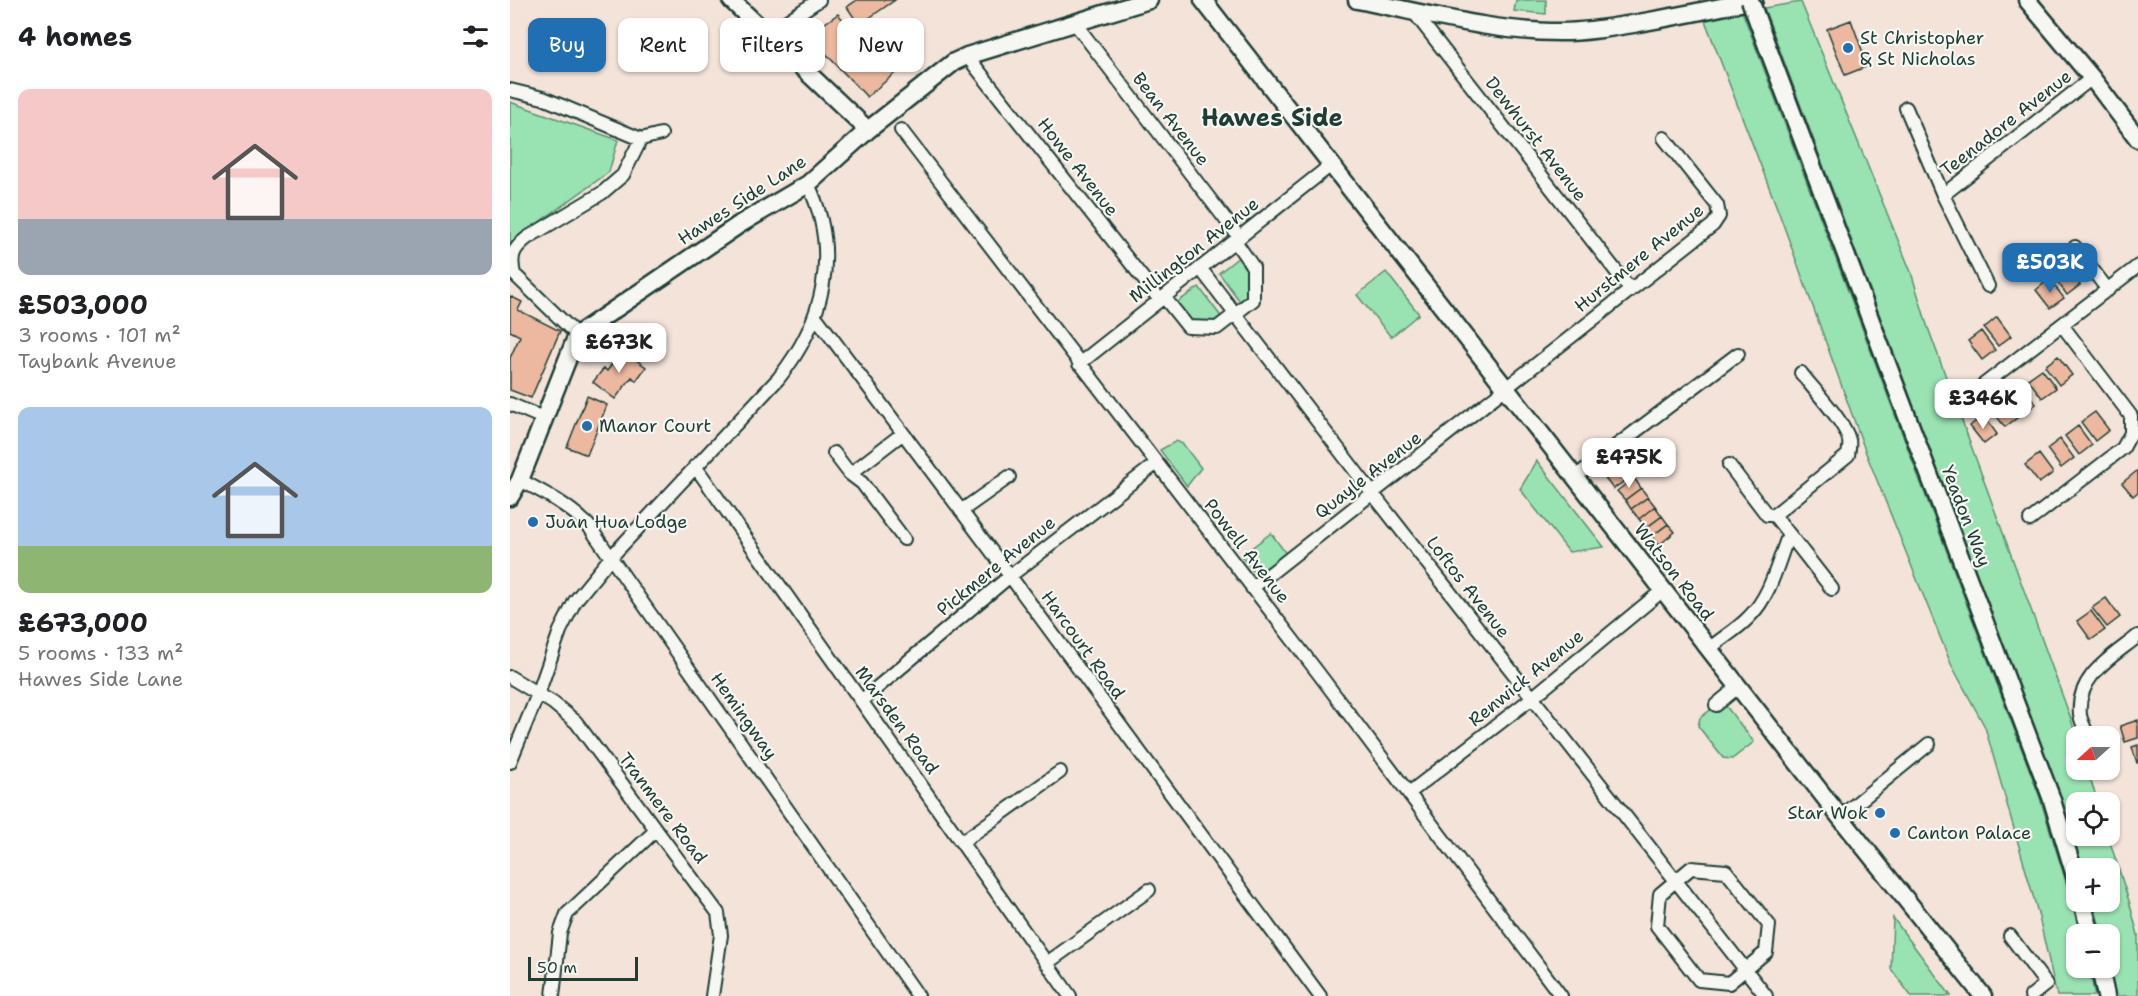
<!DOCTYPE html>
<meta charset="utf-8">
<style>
body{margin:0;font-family:"Shantell Sans",sans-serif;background:#f2f2f2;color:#202124;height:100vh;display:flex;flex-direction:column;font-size:22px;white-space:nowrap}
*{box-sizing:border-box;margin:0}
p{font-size:20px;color:#757577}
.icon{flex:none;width:33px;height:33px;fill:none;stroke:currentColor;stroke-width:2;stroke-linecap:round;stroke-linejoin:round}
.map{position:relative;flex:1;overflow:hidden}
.panel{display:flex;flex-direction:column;background:#fff;width:510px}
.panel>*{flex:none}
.hud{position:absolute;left:18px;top:18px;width:570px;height:54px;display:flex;gap:12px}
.needle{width:39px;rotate:249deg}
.buttons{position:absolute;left:1556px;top:726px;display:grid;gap:12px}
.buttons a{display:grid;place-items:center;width:54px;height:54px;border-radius:12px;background:#fff;box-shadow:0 2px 4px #0004;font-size:30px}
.scale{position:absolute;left:18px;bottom:15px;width:110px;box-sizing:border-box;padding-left:6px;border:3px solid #1f3d34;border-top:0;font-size:16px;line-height:21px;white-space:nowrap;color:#1f3d34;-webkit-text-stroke:4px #f6f6f2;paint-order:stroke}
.price{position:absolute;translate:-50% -51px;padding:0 14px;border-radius:12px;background:#fff;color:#222;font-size:20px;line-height:39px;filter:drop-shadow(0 2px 3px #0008)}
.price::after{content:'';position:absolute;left:50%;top:36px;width:18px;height:14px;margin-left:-9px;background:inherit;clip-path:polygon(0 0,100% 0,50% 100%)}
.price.on{background:#1f6fb2;color:#fff}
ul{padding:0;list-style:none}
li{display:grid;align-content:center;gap:12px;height:318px;padding:0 18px}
li span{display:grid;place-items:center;height:186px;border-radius:12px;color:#555}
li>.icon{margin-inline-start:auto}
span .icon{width:108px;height:108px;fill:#fffc;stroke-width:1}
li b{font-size:26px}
h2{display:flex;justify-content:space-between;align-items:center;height:72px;padding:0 18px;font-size:26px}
.chip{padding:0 21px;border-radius:12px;background:#fff;box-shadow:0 2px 4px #0004;font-size:21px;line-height:54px}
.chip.on{background:#1f6fb2;color:#fff}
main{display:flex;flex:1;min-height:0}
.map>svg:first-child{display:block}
</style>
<main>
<section class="panel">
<h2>4 homes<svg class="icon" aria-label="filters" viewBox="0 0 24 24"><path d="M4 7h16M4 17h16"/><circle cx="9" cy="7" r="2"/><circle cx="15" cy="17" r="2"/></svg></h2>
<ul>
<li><span style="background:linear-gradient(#f6c9c9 70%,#9aa5b1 0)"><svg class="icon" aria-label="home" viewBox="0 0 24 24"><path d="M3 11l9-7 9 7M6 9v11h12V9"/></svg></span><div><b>£503,000</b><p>3 rooms · 101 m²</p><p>Taybank Avenue</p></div></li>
<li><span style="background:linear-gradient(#a9c7e8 75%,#8fb573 0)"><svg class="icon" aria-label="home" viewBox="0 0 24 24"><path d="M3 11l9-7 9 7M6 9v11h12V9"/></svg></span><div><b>£673,000</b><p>5 rooms · 133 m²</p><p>Hawes Side Lane</p></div></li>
</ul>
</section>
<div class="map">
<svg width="1628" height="996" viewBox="0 0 1628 996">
<rect width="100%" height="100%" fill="#f3e3d9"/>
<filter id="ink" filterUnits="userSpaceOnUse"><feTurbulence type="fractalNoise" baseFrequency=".0167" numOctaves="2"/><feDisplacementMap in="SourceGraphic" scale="12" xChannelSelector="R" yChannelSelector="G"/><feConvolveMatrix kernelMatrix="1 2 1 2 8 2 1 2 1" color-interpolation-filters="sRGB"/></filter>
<g filter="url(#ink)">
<!-- green -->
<path fill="#99e2b1" stroke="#5c9072" stroke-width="1.5" d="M1006 0H1036V14L1004 11Z
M1291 2 1401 272 1417 325 1561 719 1566 736V770H1577L1588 802H1566V836H1598L1619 901 1628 935V996H1606L1599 965V934H1592L1583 902H1599V868H1573L1544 779 1254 8Z
M1232 11 1529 795 1561 898 1570 934H1566V968H1579L1585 996H1547L1528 913 1475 727 1441 664 1356 453 1269 213 1194 18Z
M0 102 108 140 99 172 0 243Z
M734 253 743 267V300L734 307 709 273Z
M876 272 909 314 881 337 847 295Z
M689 287 715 322 678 327 662 306Z
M666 441 673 444 691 468 677 486 650 450Z
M1027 461 1094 547 1059 552 1010 489Z
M761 533 777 555 748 578 731 556Z
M1212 701 1244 742 1222 759 1213 758 1188 726 1190 718Z
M1383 918 1441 996H1401L1381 969Z"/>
<!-- building -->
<path fill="#ecb89f" stroke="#1f3d34" stroke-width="1.5" d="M347 0H385L349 25 337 7Z
M328 14 352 42 344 49 360 67 384 45 398 62 357 97 298 35Z
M1341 20 1358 66 1335 75 1317 29Z
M1556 266 1570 285 1557 295 1543 276Z
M1539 279 1554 298 1540 308 1526 290Z
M0 296 12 302 8 310 50 331 21 398 0 390V358L10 336 0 331Z
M1487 317 1501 336 1488 346 1474 328Z
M1471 331 1485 350 1472 360 1458 341Z
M112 350 136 367 126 381 122 377 105 399 83 382 94 368 97 371Z
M1548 356 1562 375 1549 385 1535 366Z
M1532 369 1546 388 1532 398 1518 379Z
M1512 385 1526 404 1512 414 1498 395Z
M77 396 97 405 77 455 57 447Z
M1494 398 1508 417 1495 427 1480 408Z
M1585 412 1599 430 1585 441 1571 422Z
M1473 415 1487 434 1474 444 1460 426Z
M1568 426 1582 445 1569 455 1555 436Z
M1550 439 1564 458 1551 468 1537 449Z
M1529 454 1543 473 1529 483 1515 465Z
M1111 467 1119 478 1103 489 1095 478Z
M1628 470V492L1623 496 1612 483Z
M1124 478 1131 488 1115 500 1107 491Z
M1131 488 1138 497 1121 509 1115 500Z
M1138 497 1145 506 1129 519 1121 509Z
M1145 506 1152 516 1136 528 1129 519Z
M1152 516 1158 524 1142 536 1136 528Z
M1158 524 1165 532 1149 545 1142 536Z
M1596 598 1610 617 1597 627 1582 608Z
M1581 611 1595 630 1581 640 1567 621Z
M1628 720V738L1615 742 1610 726Z
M1628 745V763H1627L1622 747Z"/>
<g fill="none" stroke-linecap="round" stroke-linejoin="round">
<!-- street casing -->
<g stroke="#1f3d34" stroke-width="16">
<path id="street" d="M903 11 1120 289
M564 22 729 237
M257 34 309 0
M457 56 650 300
M0 90 33 98 131 139
M1396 108 1433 195 1478 286
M391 130 809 674 1051 996
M1433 195 1582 78
M1565 247 1598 290
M690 268 863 494 1256 996
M654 297 678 327 707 328 743 300V267L725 241
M306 317 500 576 810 996
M67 335 4 274C0 256 3 249 17 238L92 193 113 175 131 139 151 134
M569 364 821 165
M1468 389 1628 266
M0 404 33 418
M324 453 340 474 352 483 394 539
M185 466 560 996
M340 474 392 434
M1065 477 1228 354
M10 480C35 493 58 505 78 525L408 996
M451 511 499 477
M1264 515 1338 455C1339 450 1340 445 1339 440 1335 422 1303 389 1291 373
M1520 520 1613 448 1621 433V416L1552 325
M1279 534 1322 589
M742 588 1203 225 1209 216 1207 205 1154 138
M1199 649C1212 638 1228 629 1239 617 1261 596 1268 561 1279 534L1264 515H1257L1219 465
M0 677 43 703 66 722 208 913 211 935 202 996
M351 701 500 576 647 463
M1206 705 1229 686
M1578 736C1576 730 1571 722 1570 715 1566 676 1602 657 1628 636
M0 762 28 694 50 631 65 601 101 557 268 379C314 322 331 252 298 184
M899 793 1022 698 1153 590
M1330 817 1419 744
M452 842 550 772
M1181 868 1216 871 1259 925 1256 952 1219 983 1189 980 1147 926 1150 894Z
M1500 936 1536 984 1521 996
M537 963 639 890
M43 996 50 933 57 914 146 830"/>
</g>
<!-- secondary casing -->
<g stroke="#1f3d34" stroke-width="21">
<path id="secondary" d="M221 0 358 130
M693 0 1330 817 1473 996
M847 0C915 13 981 32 1050 32 1075 32 1099 28 1123 24 1163 17 1203 9 1244 0
M1517 0 1582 78 1628 139
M1257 46 1541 797 1566 879
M0 497 10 480 67 335 230 224 298 184 358 130 444 62 457 56 639 0
M1572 902 1581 934
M1590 968 1596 996"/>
</g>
<!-- street -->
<use href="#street" stroke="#f6f6f2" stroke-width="12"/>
<!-- secondary -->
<use href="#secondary" stroke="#f6f6f2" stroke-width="16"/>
<!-- secondary-bridge casing -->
<g stroke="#1f3d34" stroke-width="21" stroke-linecap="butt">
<path id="secondary-bridge" d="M1240 0 1257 46"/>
</g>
<!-- secondary-bridge -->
<use href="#secondary-bridge" stroke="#f6f6f2" stroke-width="16"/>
</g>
</g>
<!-- markers -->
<g fill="#1f6fb2" stroke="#f6f6f2" stroke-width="2">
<circle cx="1338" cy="48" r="6"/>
<circle cx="77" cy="426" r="6"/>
<circle cx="23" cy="522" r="6"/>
<circle cx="1370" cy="813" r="6"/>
<circle cx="1385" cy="833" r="6"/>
</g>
<g text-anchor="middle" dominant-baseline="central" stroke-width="4.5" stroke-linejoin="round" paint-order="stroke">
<!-- poi labels -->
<g font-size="18" fill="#1f3d34" stroke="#f6f6f2" text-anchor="start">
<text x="1350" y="38">St Christopher<tspan x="1350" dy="21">&amp; St Nicholas</tspan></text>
<text x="89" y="426">Manor Court</text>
<text x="35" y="522">Juan Hua Lodge</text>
<text x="1358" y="813" text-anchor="end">Star Wok</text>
<text x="1397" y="833">Canton Palace</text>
</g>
<!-- street labels -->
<g font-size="18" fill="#1f3d34" stroke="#f6f6f2">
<text transform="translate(661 119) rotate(52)">Bean Avenue</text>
<text transform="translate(1496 123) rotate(-38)">Teenadore Avenue</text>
<text transform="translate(1026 139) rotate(52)">Dewhurst Avenue</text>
<text transform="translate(568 167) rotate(52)">Howe Avenue</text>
<text transform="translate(232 200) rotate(-33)">Hawes Side Lane</text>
<text transform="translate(684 250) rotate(-38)">Millington Avenue</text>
<text transform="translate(1129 258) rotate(-39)">Hurstmere Avenue</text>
<text transform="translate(858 475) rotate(-38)">Quayle Avenue</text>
<text transform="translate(1456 516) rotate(69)">Yeadon Way</text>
<text transform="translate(737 551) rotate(52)">Powell Avenue</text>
<text transform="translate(486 566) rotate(-39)">Pickmere Avenue</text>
<text transform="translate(1164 572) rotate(52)">Watson Road</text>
<text transform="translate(958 587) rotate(52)">Loftos Avenue</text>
<text transform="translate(573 645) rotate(54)">Harcourt Road</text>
<text transform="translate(1016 678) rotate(-39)">Renwick Avenue</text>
<text transform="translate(234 716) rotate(55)">Hemingway</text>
<text transform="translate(387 720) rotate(54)">Marsden Road</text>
<text transform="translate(153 808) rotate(53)">Tranmere Road</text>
</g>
<!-- district labels -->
<g font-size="24" font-weight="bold" fill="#1f3d34" stroke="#f6f6f2">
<text x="762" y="118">Hawes Side</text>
</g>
</g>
</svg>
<div class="buttons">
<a><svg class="needle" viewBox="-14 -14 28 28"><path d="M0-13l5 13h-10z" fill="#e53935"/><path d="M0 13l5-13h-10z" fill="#757577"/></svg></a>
<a><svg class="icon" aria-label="locate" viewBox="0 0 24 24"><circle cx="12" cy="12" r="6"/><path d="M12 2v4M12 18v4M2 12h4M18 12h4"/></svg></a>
<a>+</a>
<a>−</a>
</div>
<div class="scale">50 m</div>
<b class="price on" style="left:1540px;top:294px">£503K</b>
<b class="price" style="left:109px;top:374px">£673K</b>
<b class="price" style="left:1473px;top:430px">£346K</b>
<b class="price" style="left:1119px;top:489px">£475K</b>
<div class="hud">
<a class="chip on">Buy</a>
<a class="chip">Rent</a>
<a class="chip">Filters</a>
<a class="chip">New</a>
</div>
</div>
</main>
